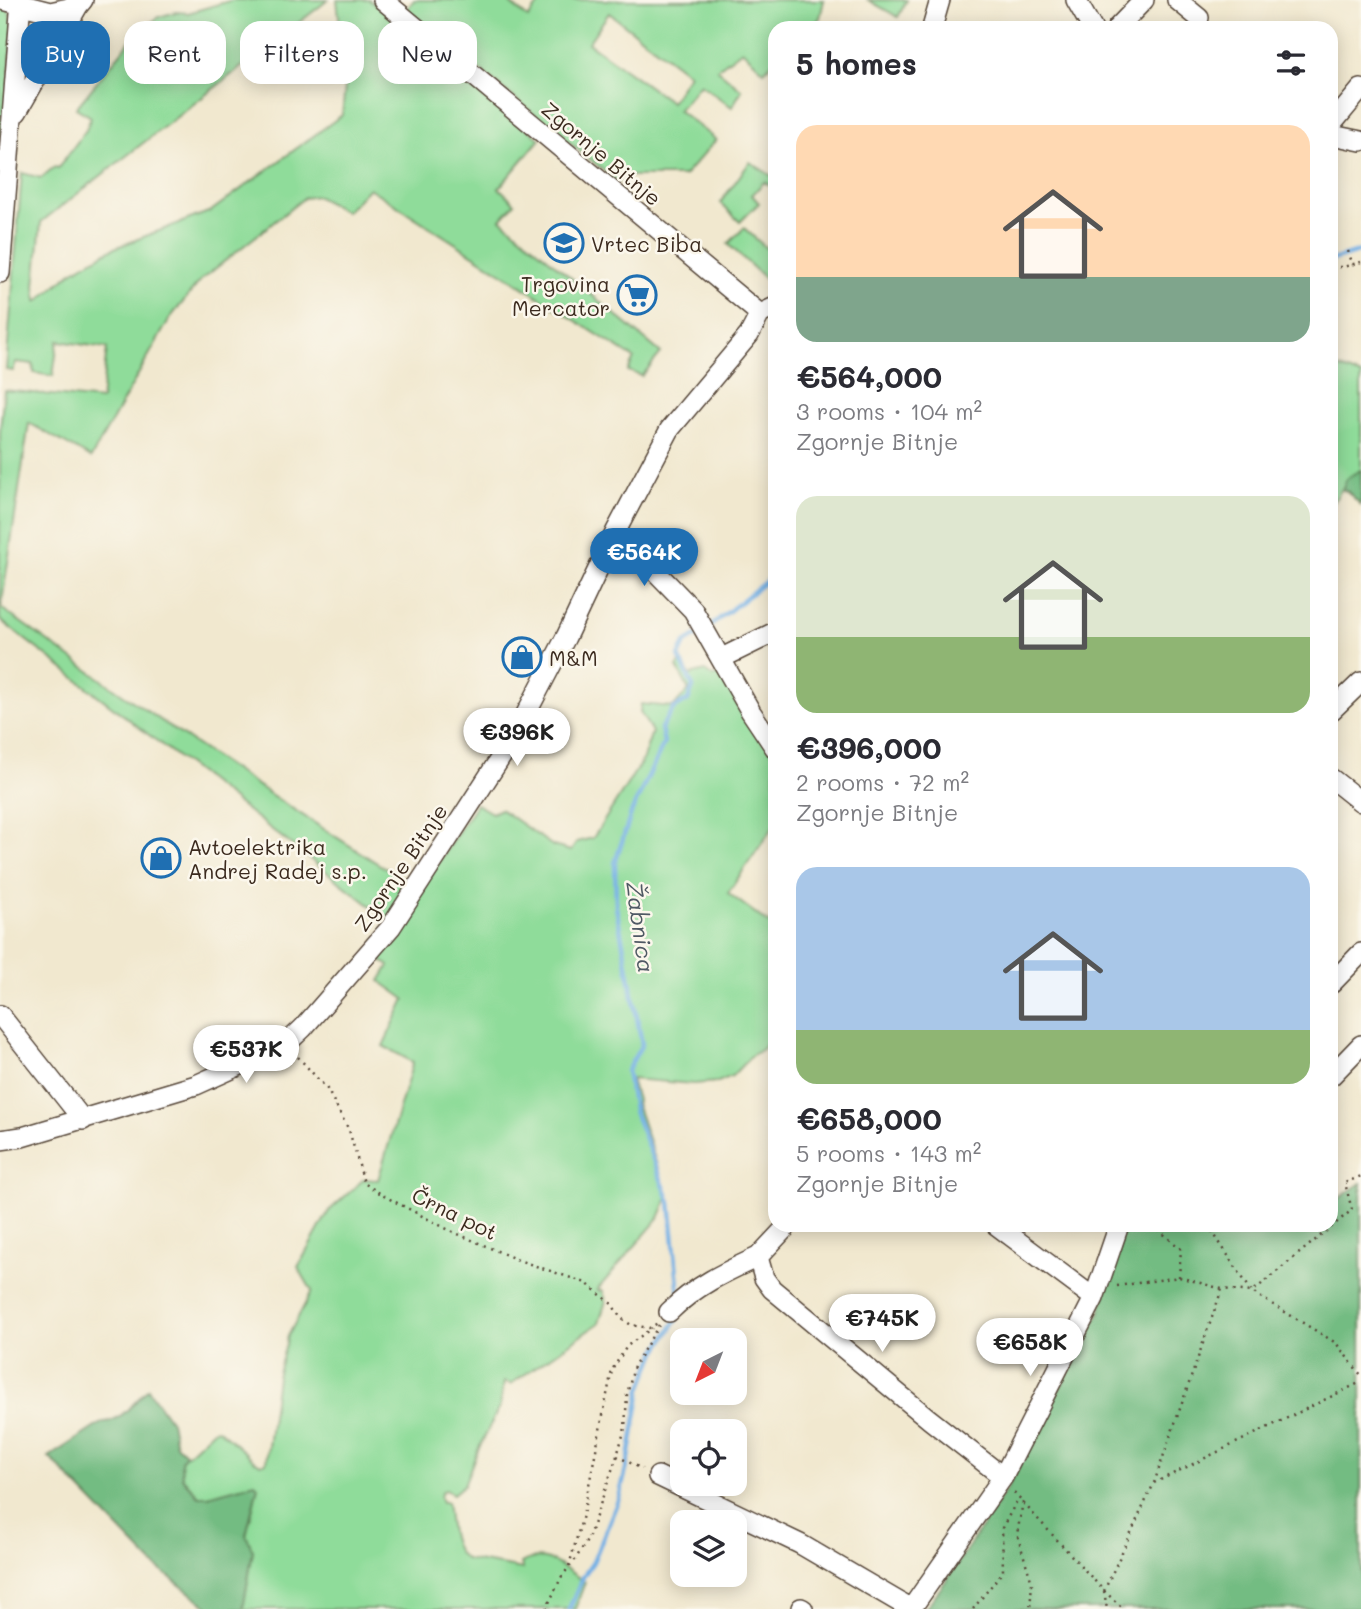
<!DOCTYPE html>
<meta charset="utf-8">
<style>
body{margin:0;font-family:Mali,sans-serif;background:#f7f7f7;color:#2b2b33;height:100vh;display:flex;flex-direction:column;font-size:26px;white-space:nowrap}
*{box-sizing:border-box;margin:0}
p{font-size:23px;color:#7c7c81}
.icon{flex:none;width:38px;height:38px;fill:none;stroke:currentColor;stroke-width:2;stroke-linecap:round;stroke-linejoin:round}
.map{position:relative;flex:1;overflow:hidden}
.panel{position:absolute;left:768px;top:21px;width:570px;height:1211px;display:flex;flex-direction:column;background:#fff;border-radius:21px;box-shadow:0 4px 18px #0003}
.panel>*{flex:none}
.guide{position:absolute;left:21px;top:21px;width:642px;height:63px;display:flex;gap:14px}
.needle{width:46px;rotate:222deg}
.controls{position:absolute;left:670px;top:1328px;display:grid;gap:14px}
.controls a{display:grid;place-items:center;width:77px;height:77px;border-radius:14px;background:#fff;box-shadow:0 4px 18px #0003;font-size:35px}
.price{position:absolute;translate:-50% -60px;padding:0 16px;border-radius:24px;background:#fff;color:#222;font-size:23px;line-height:46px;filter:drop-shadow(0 2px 4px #0008)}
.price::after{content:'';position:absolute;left:50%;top:42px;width:21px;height:16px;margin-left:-10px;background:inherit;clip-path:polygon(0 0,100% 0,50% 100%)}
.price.selected{background:#1f6fb2;color:#fff}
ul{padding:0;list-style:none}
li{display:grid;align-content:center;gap:14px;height:371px;padding:0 28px}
li span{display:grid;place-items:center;height:217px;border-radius:21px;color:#555}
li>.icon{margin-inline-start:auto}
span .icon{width:126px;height:126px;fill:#fffc;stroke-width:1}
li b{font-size:30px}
h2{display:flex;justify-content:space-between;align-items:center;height:84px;padding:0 28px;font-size:30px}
.tag{padding:0 24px;border-radius:21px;background:#fff;box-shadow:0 4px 18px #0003;font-size:24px;line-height:63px}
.tag.selected{background:#1f6fb2;color:#fff}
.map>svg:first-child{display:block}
</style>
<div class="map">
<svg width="1361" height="1609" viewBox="0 0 1361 1609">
<rect width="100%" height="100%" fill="#fbf7ec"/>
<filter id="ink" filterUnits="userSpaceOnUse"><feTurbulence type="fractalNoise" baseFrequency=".0143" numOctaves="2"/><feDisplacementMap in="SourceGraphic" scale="14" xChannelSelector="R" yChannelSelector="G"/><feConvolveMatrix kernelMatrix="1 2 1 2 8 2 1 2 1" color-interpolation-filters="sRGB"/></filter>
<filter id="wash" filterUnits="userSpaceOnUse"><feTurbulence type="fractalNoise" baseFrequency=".00686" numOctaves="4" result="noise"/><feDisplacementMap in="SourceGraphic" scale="28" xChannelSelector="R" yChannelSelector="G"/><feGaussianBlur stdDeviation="1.57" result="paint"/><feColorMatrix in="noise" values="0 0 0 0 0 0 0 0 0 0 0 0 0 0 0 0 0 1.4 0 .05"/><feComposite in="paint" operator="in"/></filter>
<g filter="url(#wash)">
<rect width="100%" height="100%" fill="#f1e8cf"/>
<!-- green -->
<path fill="#8fdc9a" stroke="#65835c" stroke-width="2" fill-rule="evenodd" d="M233 0H328L41 222 35 286 37 302 73 271 112 249 211 211 342 115 346 77 337 0H369L398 20 540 139 499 188 515 203 501 219 661 353 642 376 628 371 634 358 369 188 346 212 316 196 304 198 201 280 170 318 91 458 29 423 1 608C135 705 271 797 412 885L389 920C260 819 129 721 0 620V432L4 390 101 400 107 348 58 341 53 376 34 373 33 364 16 362 13 371 6 370 22 173 41 178 54 167 58 168 86 130 91 117 76 108 135 35 159 17 176 12 188 13Z
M414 0H506L528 18 542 0H824L820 18 810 28H775V60L764 71 742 50 717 69 742 90 732 107 700 84 678 110 716 140 684 176H623L618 182 406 10ZM609 13 689 74 671 102 588 43Z
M868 0H907L898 17Z
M0 4 9 11 13 26 0 184Z
M750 162 775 178V189L764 182 752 195 759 203 740 222 720 203Z
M744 228 775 256V288L728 244Z
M1332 365 1361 376V470C1341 481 1346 487 1332 503Z
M681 662 690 675 705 671 713 677 723 670 775 757V824L728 893 775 928V1031L762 1049 751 1056 732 1076 718 1082 694 1084 631 1079 637 1100 636 1104 668 1197 659 1218 597 1290 603 1291 606 1301 599 1323 511 1384 504 1382 500 1406 476 1454 464 1485 453 1494 446 1490 442 1491 440 1497 442 1502H447C450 1521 449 1548 465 1559L523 1569 521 1563C546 1549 565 1569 585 1582L575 1609H243L253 1551 246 1535 258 1486 255 1483 208 1496H199L182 1477 181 1460 213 1430 218 1429 255 1461 261 1464 266 1462 277 1377 288 1336 312 1291 298 1267 329 1211 364 1179 378 1180 413 1062 383 1046 405 999 380 981 389 966 377 958 476 804 492 813 500 809 553 846 571 851 577 842 593 838 642 761 652 732 640 712 641 704 673 707 689 690 677 667Z"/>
<!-- forest -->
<path fill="#73bc82" stroke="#577350" stroke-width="2" d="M1361 470V505L1347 491 1343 490C1344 478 1351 475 1361 470Z
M1361 1183V1609H925L945 1582 1006 1490 1100 1312 1123 1225H1332V1203Z
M148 1389 171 1422 176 1445 186 1454 181 1460 182 1477 198 1496H208L255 1483 258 1486 246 1535 253 1551 243 1609H211L153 1564 49 1457 103 1422C120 1423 136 1400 148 1389Z"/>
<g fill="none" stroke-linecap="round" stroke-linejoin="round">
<!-- stream -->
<path stroke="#73b0e5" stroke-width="4.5" d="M1332 260 1361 251
M708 628 775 574
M679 1295 670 1202 635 1114 627 1071 642 1044 616 907 615 863 632 811 664 743 661 728 673 709 688 700 693 687 679 656 685 643 701 633
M569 1609 584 1575 593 1562 619 1498 629 1458 641 1389 656 1352 677 1319 678 1314"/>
</g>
</g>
<g filter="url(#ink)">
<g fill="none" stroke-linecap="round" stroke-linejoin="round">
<!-- minor casing -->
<g stroke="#564639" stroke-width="22">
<path id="minor" d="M3 0 50 12 78 6 83 0
M383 0 760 314 775 307
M1076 0 1092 28
M1177 0 1199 18
M932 28 940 0
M1117 28 1144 0
M17 112 78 6
M1332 124 1361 89
M1332 135 1361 141
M0 273 21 0
M616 531 693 610 751 712 775 748
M722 658 775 632
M1332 710 1361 682
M1332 779 1361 802
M1332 983 1361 953
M0 1015 83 1120
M1332 1075 1361 1045
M0 1140 22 1137 196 1085 285 1045 303 1028 391 927 514 737 566 637 616 531 670 429 749 335 760 314
M788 1225 758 1257 764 1278 772 1289 929 1419 1003 1477
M996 1225 1094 1298
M669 1312C695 1286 725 1272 758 1257
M658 1476 800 1544 911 1609 1003 1477 1094 1298 1119 1225
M801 1608 803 1609"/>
</g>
<!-- path -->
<path stroke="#564639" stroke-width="2.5" stroke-dasharray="2 5" stroke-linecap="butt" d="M1348 251 1353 265
M1332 267H1343L1361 262
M298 1057 327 1089 349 1130 364 1183 384 1196 451 1231 518 1260 586 1283 612 1304 620 1317 631 1325 649 1328 658 1323
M1153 1225 1181 1249 1179 1277
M1208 1225 1252 1292 1352 1210 1345 1183 1361 1176
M1117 1286 1179 1277 1222 1289 1252 1292 1336 1343 1361 1375
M617 1456 642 1469
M1154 1483 1361 1382
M1014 1493 1104 1591 1154 1483 1222 1289
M1023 1502 1017 1534 1032 1583 1030 1609
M569 1566 583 1515 612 1370 627 1346 652 1328
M1104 1591 1124 1609
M1104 1591 1107 1609
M546 1609 562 1576 575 1560 588 1539 617 1456 625 1428 627 1395 634 1366 659 1325
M973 1609 1003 1571 1002 1528 1018 1499"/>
<!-- minor -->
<use href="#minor" stroke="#fff" stroke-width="19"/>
</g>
</g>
<!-- icons -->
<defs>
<g id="school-ring" transform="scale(2.0125)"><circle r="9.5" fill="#fbf7ec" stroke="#1f6fb2" stroke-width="1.5"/><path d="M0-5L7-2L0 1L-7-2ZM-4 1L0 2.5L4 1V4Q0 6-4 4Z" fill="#1f6fb2"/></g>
<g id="supermarket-ring" transform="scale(2.0125)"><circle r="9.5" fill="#fbf7ec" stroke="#1f6fb2" stroke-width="1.5"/><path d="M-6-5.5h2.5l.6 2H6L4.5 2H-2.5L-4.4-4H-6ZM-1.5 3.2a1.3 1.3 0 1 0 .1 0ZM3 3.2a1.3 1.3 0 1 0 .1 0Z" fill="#1f6fb2"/></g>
<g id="shop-ring" transform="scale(2.0125)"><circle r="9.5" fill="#fbf7ec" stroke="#1f6fb2" stroke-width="1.5"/><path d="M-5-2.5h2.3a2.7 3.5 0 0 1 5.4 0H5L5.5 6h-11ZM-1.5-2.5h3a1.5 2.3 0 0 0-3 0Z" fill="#1f6fb2"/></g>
</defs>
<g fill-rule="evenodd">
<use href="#school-ring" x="564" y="243"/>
<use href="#supermarket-ring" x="637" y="295"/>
<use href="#shop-ring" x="522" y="657"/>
<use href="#shop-ring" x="161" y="858"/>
</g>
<g text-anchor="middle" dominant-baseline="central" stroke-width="5" stroke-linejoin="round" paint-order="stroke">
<!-- street labels -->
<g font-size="21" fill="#3b2a1e" stroke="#fbf7ec">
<text transform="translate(602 153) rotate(40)">Zgornje Bitnje</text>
<text transform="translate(400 867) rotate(-56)">Zgornje Bitnje</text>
<text transform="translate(455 1213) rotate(26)">Črna pot</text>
</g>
<!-- poi labels -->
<g font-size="21" fill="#3b2a1e" stroke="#fbf7ec" text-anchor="start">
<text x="591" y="243">Vrtec Biba</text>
<text x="610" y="283" text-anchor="end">Trgovina<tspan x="610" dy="24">Mercator</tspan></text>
<text x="549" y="657">M&amp;M</text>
<text x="188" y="846">Avtoelektrika<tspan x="188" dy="24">Andrej Radej s.p.</tspan></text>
</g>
<!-- water labels -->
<g font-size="23" font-style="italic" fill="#4f5964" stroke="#fbf7ec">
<text transform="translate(641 927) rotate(82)">Žabnica</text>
</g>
</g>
</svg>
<div class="controls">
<a><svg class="needle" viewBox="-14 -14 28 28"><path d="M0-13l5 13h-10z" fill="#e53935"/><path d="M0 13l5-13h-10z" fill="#7c7c81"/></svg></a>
<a><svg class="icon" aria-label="locate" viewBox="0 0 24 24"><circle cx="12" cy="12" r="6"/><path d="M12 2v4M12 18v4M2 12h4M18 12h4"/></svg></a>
<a><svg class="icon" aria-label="layers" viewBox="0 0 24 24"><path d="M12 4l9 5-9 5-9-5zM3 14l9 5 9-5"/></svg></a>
</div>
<b class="price selected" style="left:644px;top:588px">€564K</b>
<b class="price" style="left:517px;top:768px">€396K</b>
<b class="price" style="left:246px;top:1085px">€537K</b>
<b class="price" style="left:882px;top:1354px">€745K</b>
<b class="price" style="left:1030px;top:1378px">€658K</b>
<div class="guide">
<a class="tag selected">Buy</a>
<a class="tag">Rent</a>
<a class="tag">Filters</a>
<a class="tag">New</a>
</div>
<section class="panel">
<h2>5 homes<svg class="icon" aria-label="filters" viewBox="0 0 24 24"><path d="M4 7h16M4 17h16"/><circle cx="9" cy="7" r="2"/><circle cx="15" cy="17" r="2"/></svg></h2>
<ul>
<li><span style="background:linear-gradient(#ffd9b3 70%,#7fa58c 0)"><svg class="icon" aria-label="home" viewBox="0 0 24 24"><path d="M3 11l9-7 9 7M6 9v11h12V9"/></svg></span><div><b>€564,000</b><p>3 rooms · 104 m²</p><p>Zgornje Bitnje</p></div></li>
<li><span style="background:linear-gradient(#dfe7d0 65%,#8fb573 0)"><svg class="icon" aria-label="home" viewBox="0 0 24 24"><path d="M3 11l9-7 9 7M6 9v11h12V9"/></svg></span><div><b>€396,000</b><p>2 rooms · 72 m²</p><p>Zgornje Bitnje</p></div></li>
<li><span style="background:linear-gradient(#a9c7e8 75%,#8fb573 0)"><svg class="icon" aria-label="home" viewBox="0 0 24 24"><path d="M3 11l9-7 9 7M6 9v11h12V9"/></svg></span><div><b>€658,000</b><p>5 rooms · 143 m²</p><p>Zgornje Bitnje</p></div></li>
</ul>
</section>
</div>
